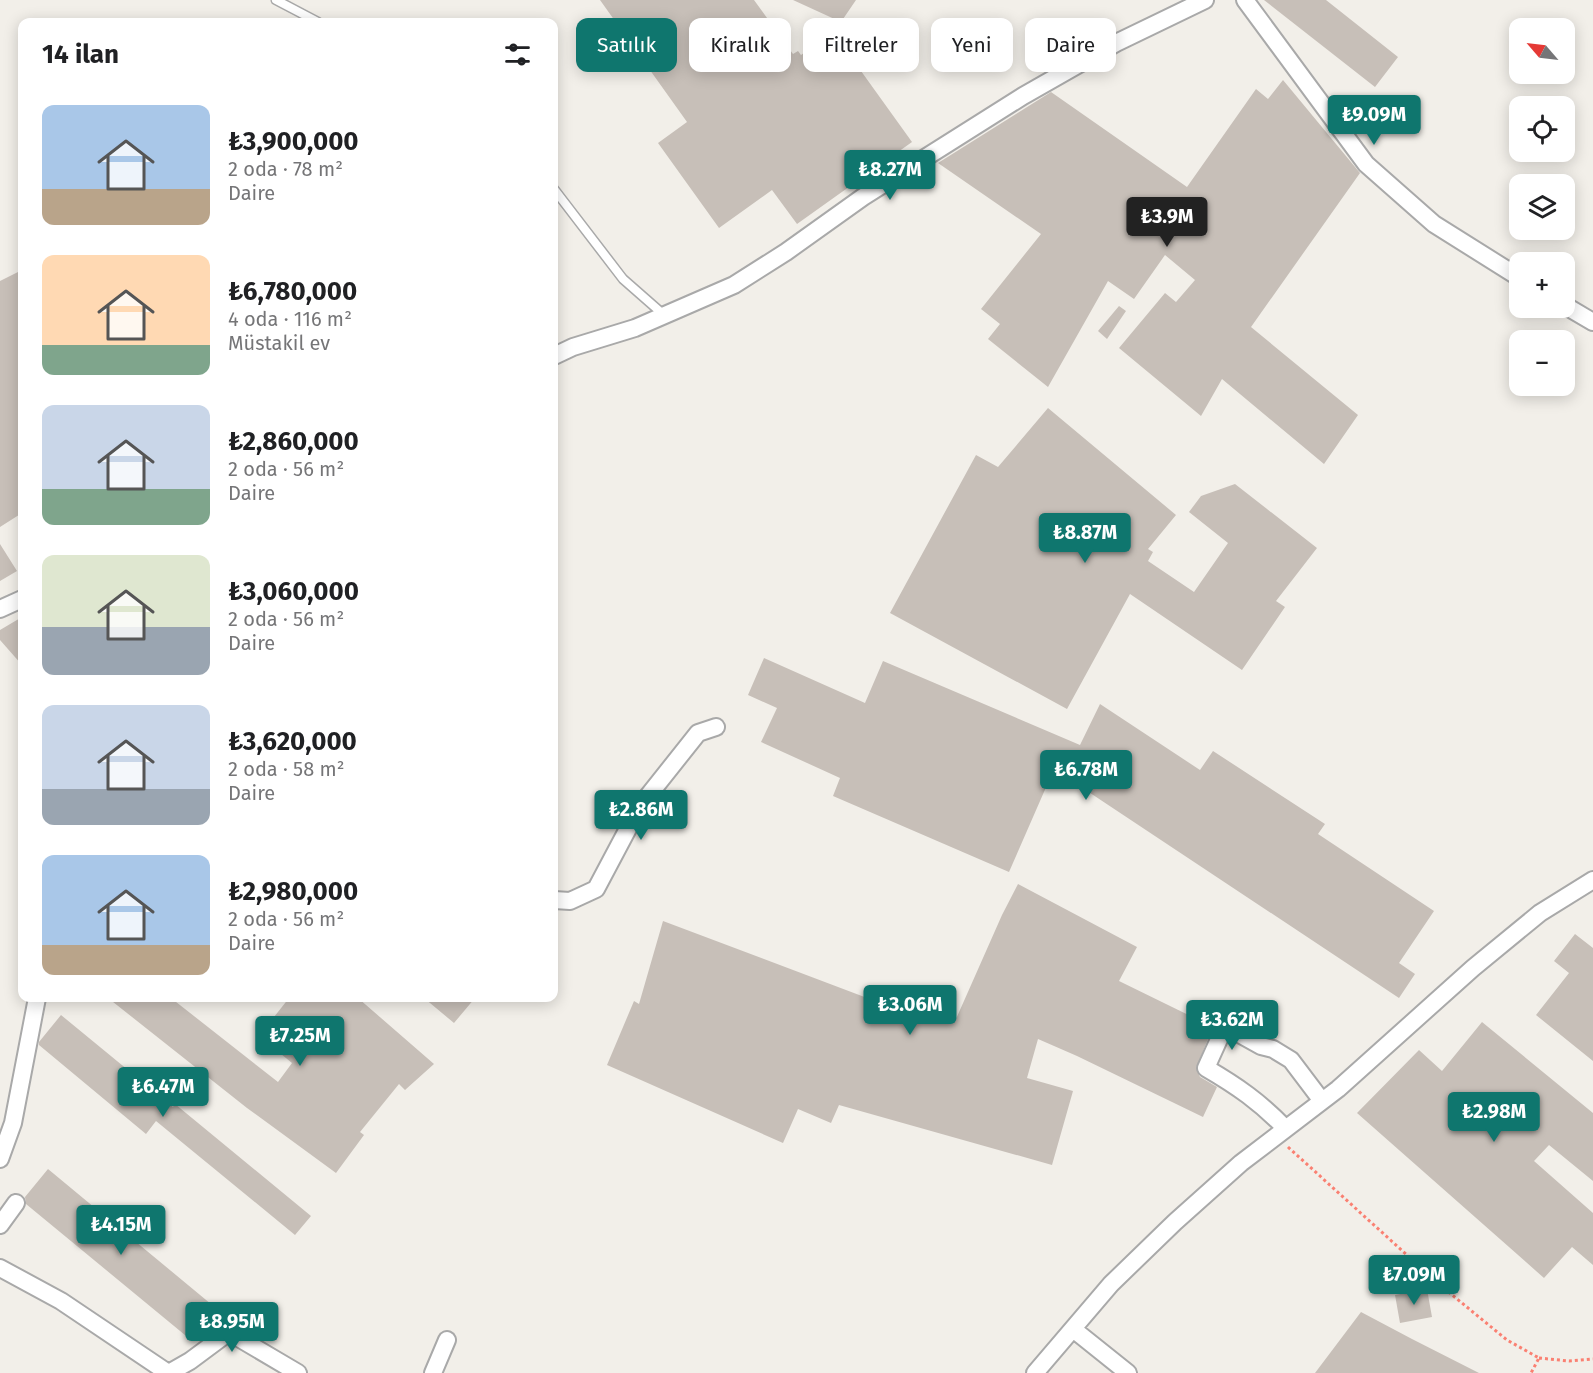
<!DOCTYPE html>
<html lang="tr">
<meta charset="utf-8">
<style>
body{margin:0;font-family:"Fira Sans",sans-serif;background:#f6f6f6;color:#202124;height:100vh;display:flex;flex-direction:column;font-size:22px;white-space:nowrap}
*{box-sizing:border-box;margin:0}
p{font-size:20px;color:#757577}
.icon{flex:none;width:33px;height:33px;fill:none;stroke:currentColor;stroke-width:2;stroke-linecap:round;stroke-linejoin:round}
.map{position:relative;flex:1;overflow:hidden}
.drawer{position:absolute;left:18px;top:18px;width:540px;height:984px;display:flex;flex-direction:column;background:#fff;border-radius:12px;box-shadow:0 3px 15px #0003}
.drawer>*{flex:none}
.hud{position:absolute;left:576px;top:18px;width:570px;height:54px;display:flex;gap:12px}
.needle{width:39px;rotate:298deg}
.tools{position:absolute;left:1509px;top:18px;display:grid;gap:12px}
.tools a{display:grid;place-items:center;width:66px;height:66px;border-radius:12px;background:#fff;box-shadow:0 3px 15px #0003;font-size:30px}
.price{position:absolute;translate:-50% -51px;padding:0 14px;border-radius:6px;background:#0f766e;color:#fff;font-size:20px;line-height:39px;filter:drop-shadow(0 2px 3px #0008)}
.price::after{content:'';position:absolute;left:50%;top:36px;width:18px;height:14px;margin-left:-9px;background:inherit;clip-path:polygon(0 0,100% 0,50% 100%)}
.price.selected{background:#222;color:#fff}
ul{padding:0;list-style:none}
li{display:flex;align-items:center;gap:18px;height:150px;padding:0 24px}
li span{display:grid;place-items:center;flex:none;width:168px;height:120px;border-radius:12px;color:#555}
li>.icon{margin-inline-start:auto}
span .icon{width:72px;height:72px;fill:#fffc;stroke-width:1}
li b{font-size:26px}
h2{display:flex;justify-content:space-between;align-items:center;height:72px;padding:0 24px;font-size:26px}
.chip{padding:0 21px;border-radius:12px;background:#fff;box-shadow:0 3px 15px #0003;font-size:21px;line-height:54px}
.chip.selected{background:#0f766e;color:#fff}
.map>svg:first-child{display:block}
</style>
<div class="map">
<svg width="1593" height="1373" viewBox="0 0 1593 1373">
<rect width="100%" height="100%" fill="#f2efe9"/>
<!-- building -->
<path fill="#c7bfb8" d="M600 0H754L793 54 798 51 801 55 833 32 912 142 797 224 772 190 719 228 658 143 687 122Z
M793 0H856L841 22Z
M1264 0H1326L1398 57 1375 87Z
M1283 80 1360 173 1251 327 1358 415 1324 464 1222 379 1201 416 1119 348 1165 293 1176 302 1195 280 1165 255 1134 299 1108 281 1048 387 988 339 1000 324 981 309 1041 234 938 163 1051 92 1187 187 1256 89 1268 99Z
M22 270V513L0 527V281Z
M1119 306 1126 311 1107 339 1098 331Z
M1048 408 1176 515 1148 549 1153 552 1148 561 1194 592 1228 543 1189 512 1201 496 1235 484 1317 548 1276 601 1285 607 1242 670 1130 594 1067 709 890 613 976 455 998 467Z
M0 544 17 571 0 581Z
M22 617V665L0 640V630Z
M764 658 865 703 883 661 1080 745 1100 704 1200 770 1213 751 1325 824 1318 834 1434 911 1399 963 1415 974 1399 998 1054 769 1009 872 833 796 840 778 761 742 777 708 748 695Z
M1018 884 1137 947 1119 981 1213 1027 1196 1068 1200 1077 1217 1087 1203 1117 1077 1056 1038 1039 1027 1078 1073 1091 1052 1165 839 1105 831 1123 798 1109 783 1143 607 1065 634 1001 639 1004 663 921 883 1004 885 998 956 1019 1002 915Z
M1575 934 1593 948V1061L1536 1015 1569 973 1554 961Z
M108 998H171L278 1082 292 1063 259 1036 289 998H358L434 1064 405 1090 399 1084 360 1132 364 1135 336 1173 247 1108Z
M424 998H475L454 1023Z
M61 1015 173 1107 175 1104 311 1216 295 1235 156 1121 146 1134 39 1045V1042Z
M1482 1022 1593 1113V1181L1549 1145 1534 1161 1593 1213V1265L1572 1247 1544 1278 1357 1113 1419 1050 1442 1071Z
M48 1169 223 1314 191 1340 26 1204 25 1197Z
M1427 1289 1432 1317 1400 1323 1395 1295Z
M1361 1312 1412 1339 1479 1373H1315Z"/>
<g fill="none" stroke-linecap="round" stroke-linejoin="round">
<!-- lane casing -->
<g stroke="#a9a9a9" stroke-width="11">
<path id="lane" d="M276 0 318 22
M554 189 623 279 664 315"/>
</g>
<!-- street casing -->
<g stroke="#a9a9a9" stroke-width="20">
<path id="street" d="M1245 0 1366 164 1434 224 1520 278
M1564 305 1593 322
M554 356 573 347 635 328 734 285 786 252 863 197 1023 96 1116 43 1205 0
M0 609 22 599
M554 900 570 901 596 889 640 806 698 733 716 727
M1285 1128C1260 1102 1237 1086 1206 1068L1225 1026 1261 1046 1273 1049 1291 1060 1322 1101
M0 1159 13 1123 37 998
M0 1225 16 1203
M0 1268 61 1301 168 1373
M1073 1329 1128 1373
M169 1373 190 1361 225 1335 237 1337 298 1373
M433 1373 447 1340
M1035 1373 1111 1284 1175 1222 1241 1163 1338 1089 1473 968 1540 913 1593 880"/>
</g>
<!-- path -->
<path stroke="#fa8072" stroke-width="3" stroke-dasharray="3 3" stroke-linecap="butt" d="M1288 1147 1440 1285 1507 1340 1539 1358 1531 1373
M1539 1358 1569 1361 1593 1359"/>
<!-- lane -->
<use href="#lane" stroke="#fff" stroke-width="8"/>
<!-- street -->
<use href="#street" stroke="#fff" stroke-width="16"/>
</g>
</svg>
<div class="tools">
<a><svg class="needle" viewBox="-14 -14 28 28"><path d="M0-13l5 13h-10z" fill="#e53935"/><path d="M0 13l5-13h-10z" fill="#757577"/></svg></a>
<a><svg class="icon" aria-label="locate" viewBox="0 0 24 24"><circle cx="12" cy="12" r="6"/><path d="M12 2v4M12 18v4M2 12h4M18 12h4"/></svg></a>
<a><svg class="icon" aria-label="layers" viewBox="0 0 24 24"><path d="M12 4l9 5-9 5-9-5zM3 14l9 5 9-5"/></svg></a>
<a>+</a>
<a>−</a>
</div>
<b class="price" style="left:1374px;top:146px">₺9.09M</b>
<b class="price" style="left:890px;top:201px">₺8.27M</b>
<b class="price selected" style="left:1167px;top:248px">₺3.9M</b>
<b class="price" style="left:1085px;top:564px">₺8.87M</b>
<b class="price" style="left:1086px;top:801px">₺6.78M</b>
<b class="price" style="left:641px;top:841px">₺2.86M</b>
<b class="price" style="left:910px;top:1036px">₺3.06M</b>
<b class="price" style="left:1232px;top:1051px">₺3.62M</b>
<b class="price" style="left:300px;top:1067px">₺7.25M</b>
<b class="price" style="left:163px;top:1118px">₺6.47M</b>
<b class="price" style="left:1494px;top:1143px">₺2.98M</b>
<b class="price" style="left:121px;top:1256px">₺4.15M</b>
<b class="price" style="left:1414px;top:1306px">₺7.09M</b>
<b class="price" style="left:232px;top:1353px">₺8.95M</b>
<div class="hud">
<a class="chip selected">Satılık</a>
<a class="chip">Kiralık</a>
<a class="chip">Filtreler</a>
<a class="chip">Yeni</a>
<a class="chip">Daire</a>
</div>
<section class="drawer">
<h2>14 ilan<svg class="icon" aria-label="filters" viewBox="0 0 24 24"><path d="M4 7h16M4 17h16"/><circle cx="9" cy="7" r="2"/><circle cx="15" cy="17" r="2"/></svg></h2>
<ul>
<li><span style="background:linear-gradient(#a9c7e8 70%,#b9a48a 0)"><svg class="icon" aria-label="home" viewBox="0 0 24 24"><path d="M3 11l9-7 9 7M6 9v11h12V9"/></svg></span><div><b>₺3,900,000</b><p>2 oda · 78 m²</p><p>Daire</p></div></li>
<li><span style="background:linear-gradient(#ffd9b3 75%,#7fa58c 0)"><svg class="icon" aria-label="home" viewBox="0 0 24 24"><path d="M3 11l9-7 9 7M6 9v11h12V9"/></svg></span><div><b>₺6,780,000</b><p>4 oda · 116 m²</p><p>Müstakil ev</p></div></li>
<li><span style="background:linear-gradient(#c9d6e8 70%,#7fa58c 0)"><svg class="icon" aria-label="home" viewBox="0 0 24 24"><path d="M3 11l9-7 9 7M6 9v11h12V9"/></svg></span><div><b>₺2,860,000</b><p>2 oda · 56 m²</p><p>Daire</p></div></li>
<li><span style="background:linear-gradient(#dfe7d0 60%,#9aa5b1 0)"><svg class="icon" aria-label="home" viewBox="0 0 24 24"><path d="M3 11l9-7 9 7M6 9v11h12V9"/></svg></span><div><b>₺3,060,000</b><p>2 oda · 56 m²</p><p>Daire</p></div></li>
<li><span style="background:linear-gradient(#c9d6e8 70%,#9aa5b1 0)"><svg class="icon" aria-label="home" viewBox="0 0 24 24"><path d="M3 11l9-7 9 7M6 9v11h12V9"/></svg></span><div><b>₺3,620,000</b><p>2 oda · 58 m²</p><p>Daire</p></div></li>
<li><span style="background:linear-gradient(#a9c7e8 75%,#b9a48a 0)"><svg class="icon" aria-label="home" viewBox="0 0 24 24"><path d="M3 11l9-7 9 7M6 9v11h12V9"/></svg></span><div><b>₺2,980,000</b><p>2 oda · 56 m²</p><p>Daire</p></div></li>
</ul>
</section>
</div>
